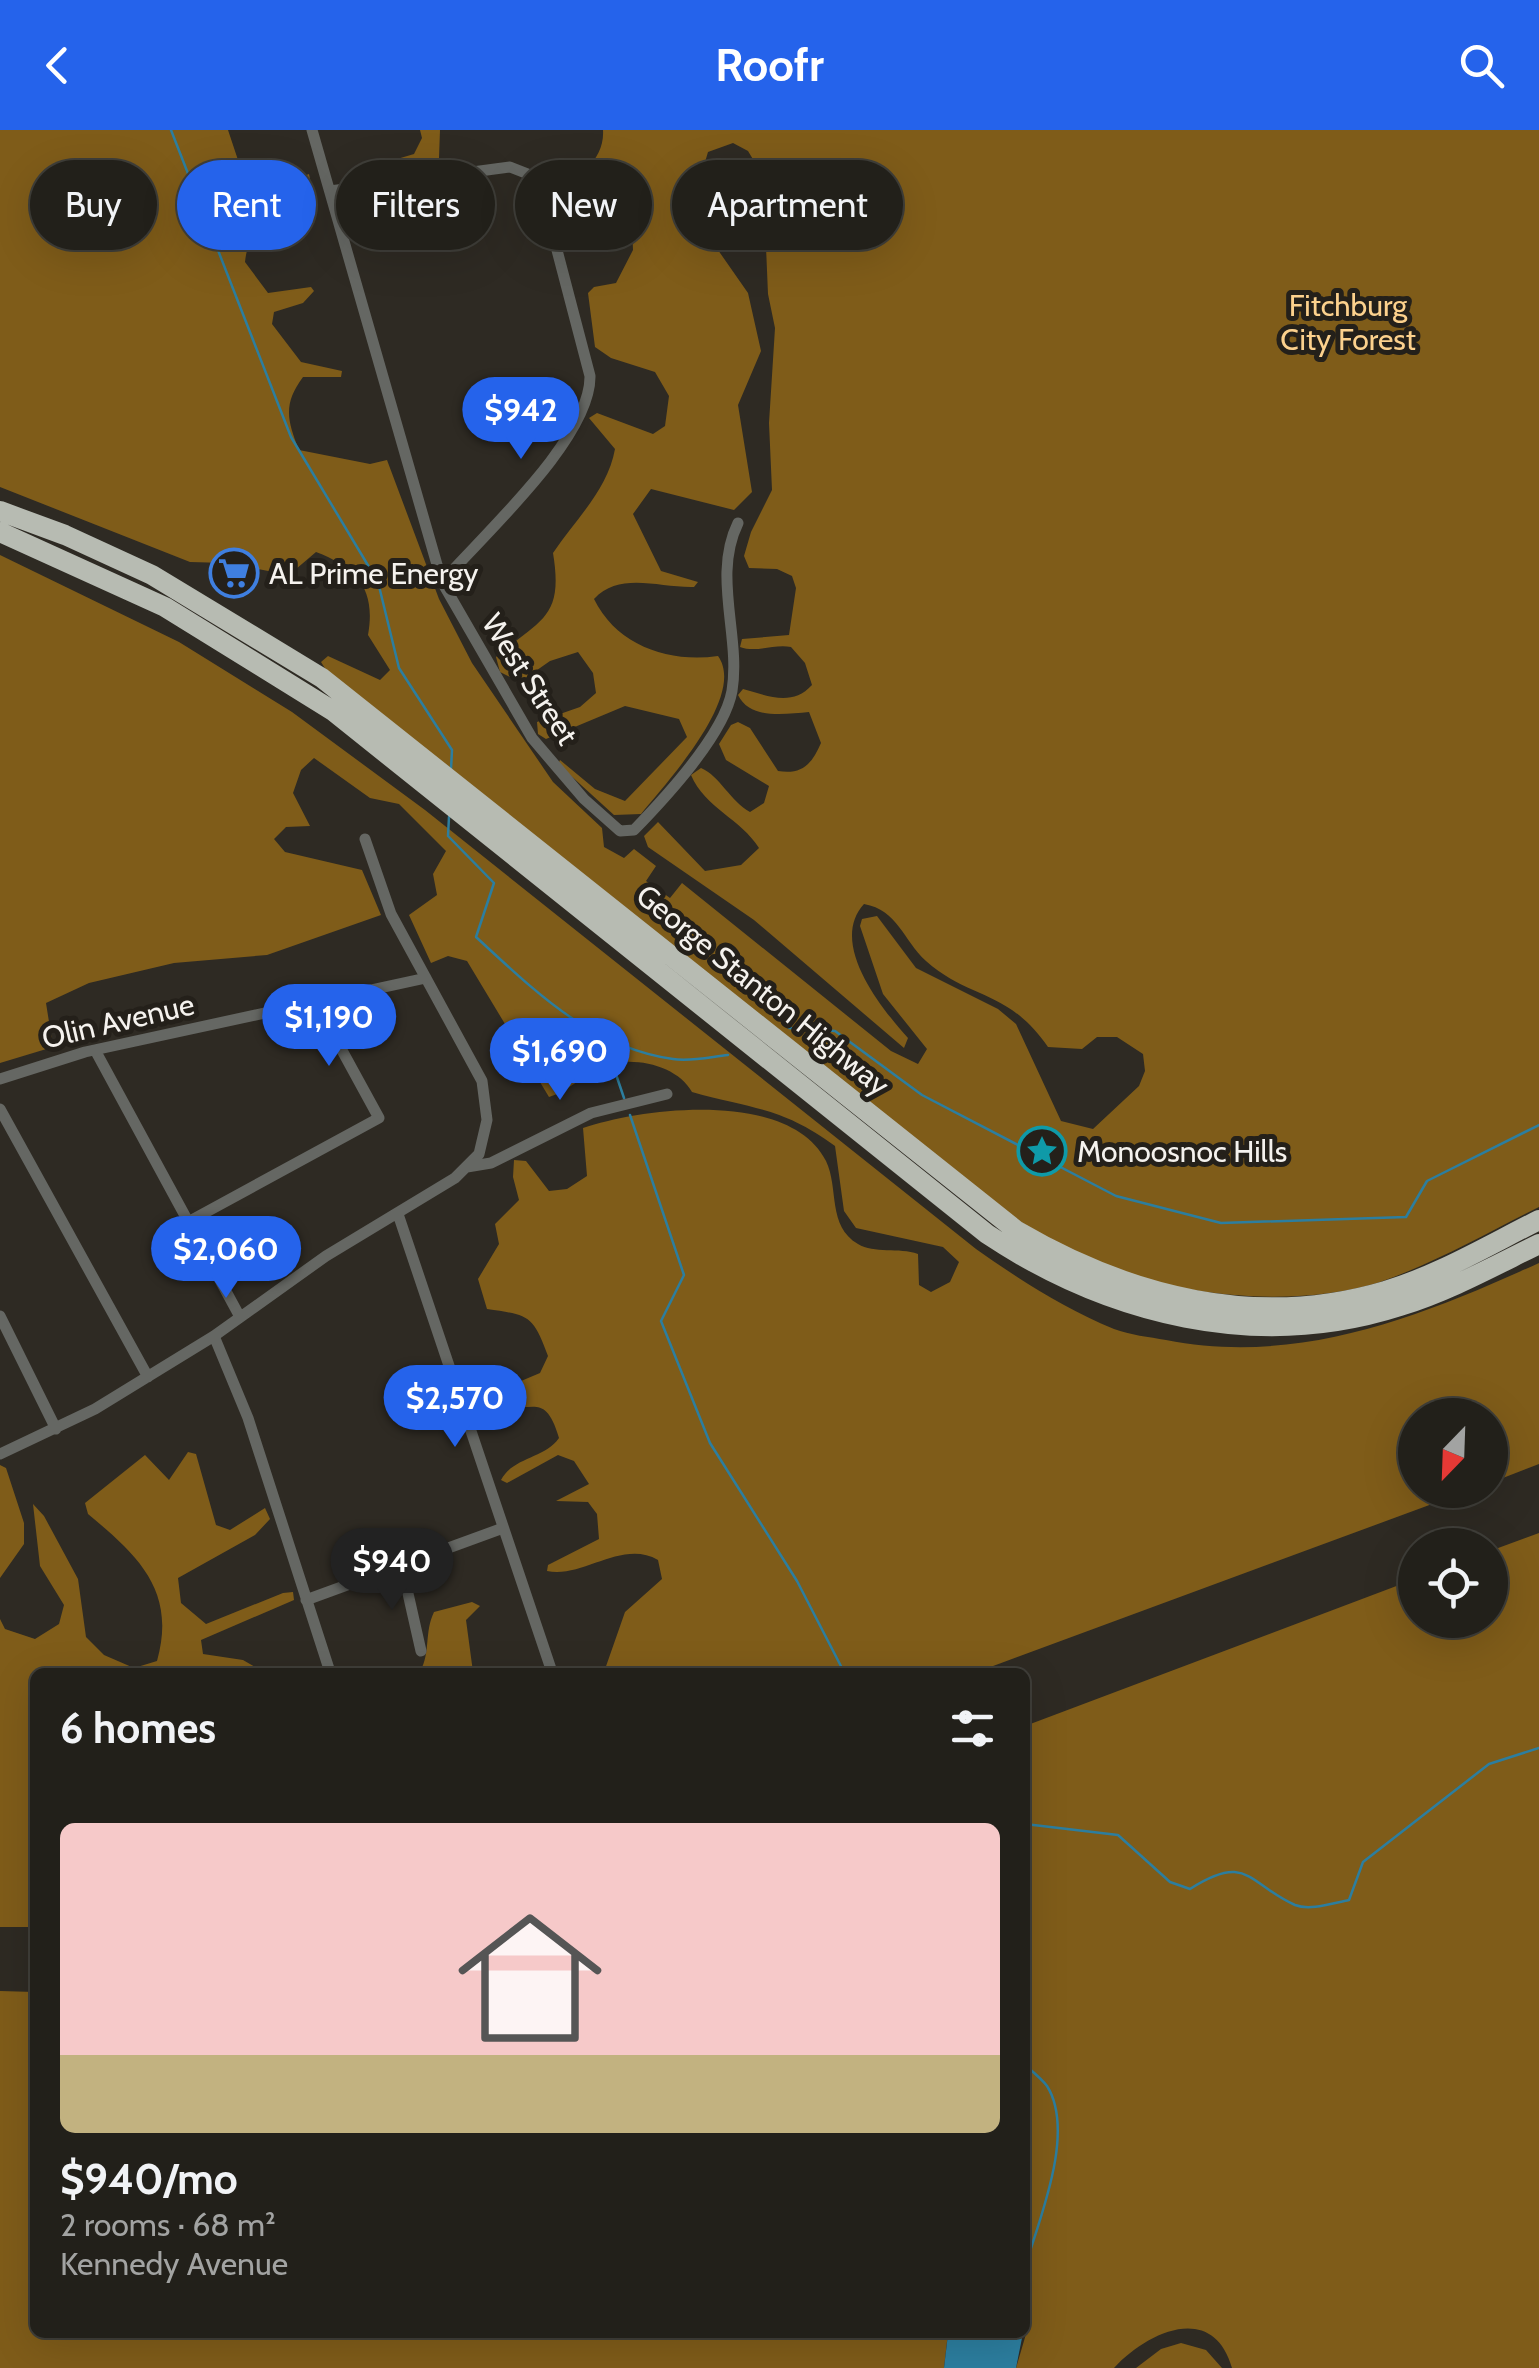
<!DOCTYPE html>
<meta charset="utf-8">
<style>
body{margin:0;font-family:Cabin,sans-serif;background:#2e2d27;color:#f1f3f6;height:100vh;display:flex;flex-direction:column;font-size:38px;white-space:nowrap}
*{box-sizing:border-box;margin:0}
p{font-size:32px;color:#a2a3a2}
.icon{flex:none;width:55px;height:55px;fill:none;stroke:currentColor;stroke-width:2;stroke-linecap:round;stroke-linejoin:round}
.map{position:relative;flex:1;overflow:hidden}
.side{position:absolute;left:30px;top:1538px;width:1000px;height:670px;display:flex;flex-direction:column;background:#22201a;border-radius:15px;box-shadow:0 10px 40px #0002,0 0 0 2px #3f3e39}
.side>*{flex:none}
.top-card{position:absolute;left:30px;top:30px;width:1000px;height:90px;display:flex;gap:20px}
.needle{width:65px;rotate:203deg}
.buttons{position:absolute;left:1398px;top:1268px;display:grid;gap:20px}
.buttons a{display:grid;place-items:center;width:110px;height:110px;border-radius:50%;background:#22201a;box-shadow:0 10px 40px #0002,0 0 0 2px #3f3e39;font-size:50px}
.price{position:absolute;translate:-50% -85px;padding:0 22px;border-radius:35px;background:#2563eb;color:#fff;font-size:32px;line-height:65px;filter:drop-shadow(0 2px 5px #0008)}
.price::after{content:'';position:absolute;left:50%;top:60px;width:30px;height:22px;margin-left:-15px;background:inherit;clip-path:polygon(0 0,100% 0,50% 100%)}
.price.selected{background:#222;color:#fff}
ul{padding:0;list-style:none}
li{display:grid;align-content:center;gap:20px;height:530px;padding:0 30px}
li+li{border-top:2px solid #3f3e39}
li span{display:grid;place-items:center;height:310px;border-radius:15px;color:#555}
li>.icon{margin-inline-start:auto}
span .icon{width:180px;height:180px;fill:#fffc;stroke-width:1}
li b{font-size:42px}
h2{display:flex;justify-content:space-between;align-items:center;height:120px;padding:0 30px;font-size:42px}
.tag{padding:0 35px;border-radius:45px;background:#22201a;box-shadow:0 10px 40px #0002,0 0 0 2px #3f3e39;font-size:35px;line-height:90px}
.tag.selected{background:#2563eb;color:#fff}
header{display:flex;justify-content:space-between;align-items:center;height:130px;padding:0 30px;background:#2563eb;color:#fff;font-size:45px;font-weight:700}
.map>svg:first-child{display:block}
</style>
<header><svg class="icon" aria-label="back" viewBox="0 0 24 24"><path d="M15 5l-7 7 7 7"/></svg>Roofr<svg class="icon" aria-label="search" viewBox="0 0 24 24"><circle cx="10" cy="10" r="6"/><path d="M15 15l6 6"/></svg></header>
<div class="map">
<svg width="1539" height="2238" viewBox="0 0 1539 2238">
<rect width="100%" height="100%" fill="#2e2a23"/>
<!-- forest -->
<path fill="#7f5c19" d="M0 0H228L247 57 260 63 309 44 315 74 307 83 289 68C264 82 248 102 245 132L268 163 311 157 314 161 303 173 274 182 272 194 301 232 342 241 341 247H303C283 274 287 290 299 320L370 334 387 330 439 469 472 533 553 652 602 698 604 717 624 728 634 719 656 736 646 751 670 768 682 753 891 921 918 934 927 919 883 864 860 796 862 789 877 786 916 838 998 879 1016 894 1061 991 1093 999 1139 956 1145 941 1143 924 1117 907H1097L1082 919 1048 917C1008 859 970 870 926 831 903 810 898 780 864 774 828 813 882 879 908 908L904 918 754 790 648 717 644 706 658 692 705 741 741 735 759 718C741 689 705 678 691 645L701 638C720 646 730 671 750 682L764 673 769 656 726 630 719 614 731 595 738 592 750 598 778 641C802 645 812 634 821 613L809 582C785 584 750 590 738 565L743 559C768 566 792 577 812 555L805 533 791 517C773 514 756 523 740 517L742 509 789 505 796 458 792 446 777 439 749 438 744 426 751 402 772 360 769 293 775 198 768 164 763 46 748 21 733 13 708 22 692 76 695 102 718 120 748 163 761 221 738 275 752 362 734 380 651 359 633 384 661 441 698 452 694 457C659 458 620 441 594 469 617 516 669 533 718 526 747 566 666 653 641 684L614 685 558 634 560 630 595 659 625 671 687 607 679 589 625 576 546 609 538 604 537 592 580 577 596 563 593 543 578 522 550 531 520 552 500 542 496 527C540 489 564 489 553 423 576 389 608 359 615 319L589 288 597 283 653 304 665 296 669 266 655 242 611 228 595 217 588 163 594 157 616 153 633 120 632 97 599 89 570 93 559 88 556 67C577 49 605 30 603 0H1539V1077C1487 1103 1435 1133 1380 1152 1286 1182 1145 1164 1060 1116 1033 1101 1008 1083 983 1067L326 540 321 532 328 526 380 550 390 540 368 505C376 460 358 438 316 422L289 445 226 433 190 432 0 357Z
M420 0H440L439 28C424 44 392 51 370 44V37L414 24 422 8Z
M0 425 179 512 292 582 425 680 976 1119C1020 1150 1064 1178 1114 1199 1130 1205 1149 1207 1166 1210 1298 1236 1420 1187 1539 1133V1334L1490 1353V1285H1415V1360H1470L977 1542H604L625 1482 662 1449 658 1430C622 1409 582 1449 547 1441L548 1435 599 1409 597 1384 588 1372 556 1371 589 1354 574 1331 558 1325 507 1353 501 1350C513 1327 544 1329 559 1308 544 1256 528 1289 503 1271L507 1257 540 1243 548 1226C533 1185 529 1185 487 1179L478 1149 499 1114 495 1094 519 1070 513 1047 514 1030 526 1031 549 1061 567 1059 587 1046 583 998C645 977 790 960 826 1031 839 1058 827 1096 858 1114 874 1124 899 1117 918 1124L919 1155 931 1162 950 1152 959 1132 943 1117 856 1098 844 1081 835 1016C782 977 752 979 692 962 677 934 628 924 598 938 581 947 568 961 549 967L467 831 448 826 431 833 409 785 437 765 433 744 446 721 399 674 370 668 314 628 301 640 293 663 310 696 286 697 274 709 285 722 362 740 381 785 267 825 174 833 89 853 46 873 53 917 0 933Z
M188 1322 196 1324 216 1395 230 1400 265 1378 270 1389 255 1405 178 1448 181 1473 206 1494 283 1463 293 1462 294 1470 201 1510 203 1524 243 1530 264 1542H35V1797H0V1489L5 1499 35 1509 59 1494 64 1475 40 1436 33 1374 44 1386 78 1449 86 1507 104 1525 134 1538 157 1531C177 1460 137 1425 88 1384L85 1373 145 1325 169 1350Z
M0 1335 6 1338 24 1393V1414L0 1448Z
M1539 1403V2238H1232C1213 2171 1147 2202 1114 2238H1016L1031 2187 1025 2177V1596L1415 1449V1490H1490V1421Z
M472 1472 480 1476 466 1490 473 1542H420C431 1521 424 1503 434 1482Z
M0 1861 35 1862V2202L948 2203 944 2238H0Z
M1181 2213 1206 2220 1222 2238H1136L1161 2219Z"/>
<!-- water -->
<path fill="#2c7e9f" d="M948 2204 1023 2203 1016 2238H944Z"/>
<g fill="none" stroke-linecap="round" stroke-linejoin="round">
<!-- stream -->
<path stroke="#2c7e9f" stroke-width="2.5" d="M171 0 291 307 378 452 399 538 452 620 451 639
M449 687 448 706 494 753 476 807C535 861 590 917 673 929 690 932 710 927 728 925
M789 898 835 901 922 965 1116 1066 1221 1093 1406 1087 1427 1051 1539 995
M605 912 624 968
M630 985 684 1145 661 1191 710 1313 797 1451 844 1542
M1025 1694 1118 1705 1170 1752 1190 1759C1248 1722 1248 1754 1295 1775 1310 1781 1333 1773 1349 1770L1363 1732 1489 1634 1539 1618
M1025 1935C1032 1941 1042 1949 1047 1956 1076 2002 1039 2090 1025 2137"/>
<!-- street -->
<path stroke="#656763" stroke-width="11" d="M312 0 442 452 532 608 584 669 620 701 634 700C665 668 724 605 732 561 741 506 712 446 738 393
M330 61 510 37 533 46 542 63 590 246C591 308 484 404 442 452
M95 920 240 1187
M0 949 85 922 426 848
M0 979 148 1247
M467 1037 491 1033 591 983 667 964
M398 1084 552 1542
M188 1092 379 988 315 871
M0 1186 56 1299
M214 1206 248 1288 330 1542
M0 1324 95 1279 214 1206 326 1126 455 1048 479 1024 487 990 482 951 391 784 365 709
M402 1437 421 1521
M306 1470 503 1398"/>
<!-- highway -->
<path stroke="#b7bbb2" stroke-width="20" d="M0 381 65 405 152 445 322 548 1017 1101C1130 1167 1257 1199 1385 1161 1439 1145 1489 1115 1539 1090
M0 402 165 477 333 581 987 1104C1109 1185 1257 1222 1400 1176 1449 1161 1494 1136 1539 1114"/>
</g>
<!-- icons -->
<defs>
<g id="supermarket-ring" transform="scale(2.5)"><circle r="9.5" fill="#24201a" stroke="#3f7fe0" stroke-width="1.5"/><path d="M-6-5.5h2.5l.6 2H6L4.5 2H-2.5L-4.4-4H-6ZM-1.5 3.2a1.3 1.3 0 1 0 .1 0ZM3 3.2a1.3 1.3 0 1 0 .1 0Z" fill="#3f7fe0"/></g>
<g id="sight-ring" transform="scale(2.5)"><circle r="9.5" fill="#24201a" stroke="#0f9aa8" stroke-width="1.5"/><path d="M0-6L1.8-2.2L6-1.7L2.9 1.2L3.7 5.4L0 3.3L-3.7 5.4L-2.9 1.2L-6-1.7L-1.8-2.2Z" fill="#0f9aa8"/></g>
</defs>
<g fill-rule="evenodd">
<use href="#supermarket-ring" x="234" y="443"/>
<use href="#sight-ring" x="1042" y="1021"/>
</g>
<g text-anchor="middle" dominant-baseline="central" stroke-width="10" stroke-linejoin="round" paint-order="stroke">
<!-- park labels -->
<g font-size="30" fill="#fcd18d" stroke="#24201a">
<text x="1348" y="175">Fitchburg<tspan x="1348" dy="34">City Forest</tspan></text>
</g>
<!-- poi labels -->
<g font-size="30" fill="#f5f2ee" stroke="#24201a" text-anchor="start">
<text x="269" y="443">AL Prime Energy</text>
<text x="1077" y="1021">Monoosnoc Hills</text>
</g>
<!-- street labels -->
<g font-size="30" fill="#f5f2ee" stroke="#24201a">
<text transform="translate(530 549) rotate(57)">West Street</text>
<text transform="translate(763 860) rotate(39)">George Stanton Highway</text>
<text transform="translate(118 891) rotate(-13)">Olin Avenue</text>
</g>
</g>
</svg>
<div class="buttons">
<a><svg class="needle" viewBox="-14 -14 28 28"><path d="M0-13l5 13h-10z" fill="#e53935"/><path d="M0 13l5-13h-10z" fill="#a2a3a2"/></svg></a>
<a><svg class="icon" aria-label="locate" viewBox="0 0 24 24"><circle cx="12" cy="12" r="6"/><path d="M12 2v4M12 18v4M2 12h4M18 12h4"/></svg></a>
</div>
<b class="price" style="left:521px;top:332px">$942</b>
<b class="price" style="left:329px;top:939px">$1,190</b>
<b class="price" style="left:560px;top:973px">$1,690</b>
<b class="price" style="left:226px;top:1171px">$2,060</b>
<b class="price" style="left:455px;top:1320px">$2,570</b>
<b class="price selected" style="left:392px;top:1483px">$940</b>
<div class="top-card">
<a class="tag">Buy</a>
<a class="tag selected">Rent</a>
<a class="tag">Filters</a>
<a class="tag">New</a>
<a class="tag">Apartment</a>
</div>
<section class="side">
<h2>6 homes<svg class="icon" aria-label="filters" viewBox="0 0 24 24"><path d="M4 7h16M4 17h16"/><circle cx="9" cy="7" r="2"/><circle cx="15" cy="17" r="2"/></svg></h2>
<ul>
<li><span style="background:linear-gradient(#f6c9c9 75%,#c2b280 0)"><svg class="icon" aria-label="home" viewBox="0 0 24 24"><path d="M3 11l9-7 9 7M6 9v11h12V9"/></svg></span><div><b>$940/mo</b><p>2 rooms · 68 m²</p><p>Kennedy Avenue</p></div></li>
</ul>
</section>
</div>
